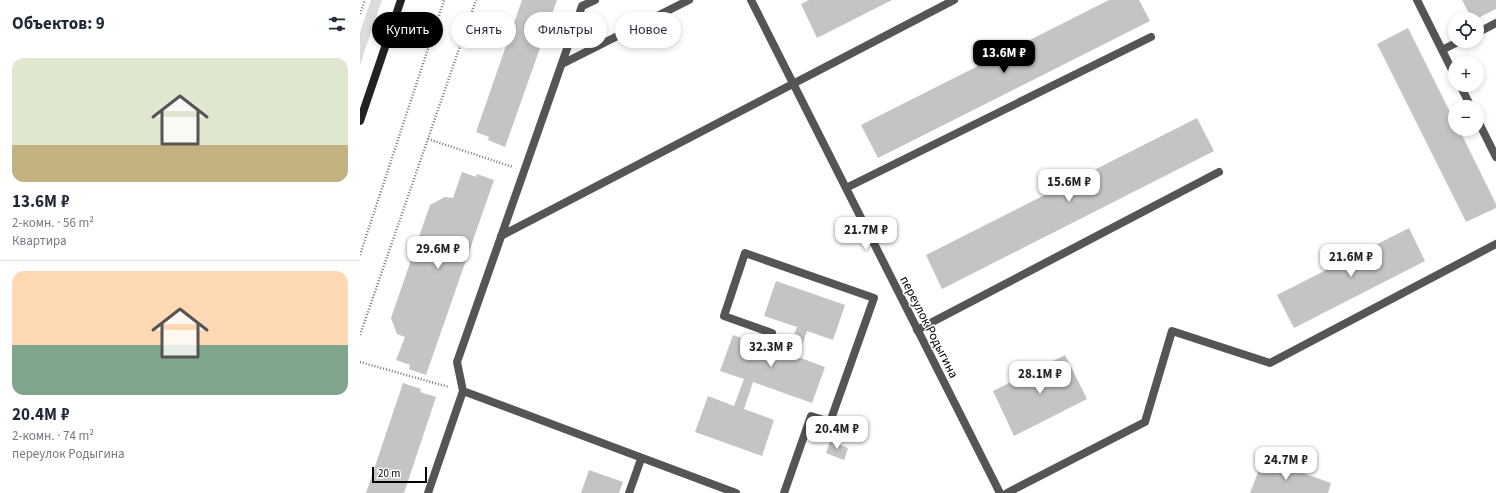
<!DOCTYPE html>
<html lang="ru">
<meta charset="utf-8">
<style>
body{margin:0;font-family:"Source Sans 3",sans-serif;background:#f6f6f7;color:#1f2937;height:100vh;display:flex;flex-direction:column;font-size:15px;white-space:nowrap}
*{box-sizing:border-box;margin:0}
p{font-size:13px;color:#747a83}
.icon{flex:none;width:22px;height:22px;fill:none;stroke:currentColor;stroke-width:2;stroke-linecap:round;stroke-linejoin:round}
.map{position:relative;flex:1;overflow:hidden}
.sheet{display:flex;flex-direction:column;background:#fff;width:360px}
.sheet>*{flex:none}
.hud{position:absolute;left:12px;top:12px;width:380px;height:36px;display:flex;gap:8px}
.buttons{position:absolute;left:1088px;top:12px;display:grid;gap:8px}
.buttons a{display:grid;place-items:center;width:36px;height:36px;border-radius:50%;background:#fff;box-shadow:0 2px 6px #0003;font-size:20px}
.scale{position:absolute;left:12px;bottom:10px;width:55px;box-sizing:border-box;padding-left:4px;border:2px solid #000;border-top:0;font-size:11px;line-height:14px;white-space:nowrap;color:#000;-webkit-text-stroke:3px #fff;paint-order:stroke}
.price{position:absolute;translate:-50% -34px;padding:0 9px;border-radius:8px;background:#fff;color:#222;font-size:13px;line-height:26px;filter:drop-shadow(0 1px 2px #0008)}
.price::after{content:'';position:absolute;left:50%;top:24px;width:12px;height:9px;margin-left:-6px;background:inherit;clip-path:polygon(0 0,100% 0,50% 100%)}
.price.current{background:#000;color:#fff}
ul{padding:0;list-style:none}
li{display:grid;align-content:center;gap:8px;height:212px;padding:0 12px}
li+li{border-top:1px solid #e0e1e3}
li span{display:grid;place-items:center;height:124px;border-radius:12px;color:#555}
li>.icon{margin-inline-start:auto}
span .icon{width:72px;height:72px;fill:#fffc;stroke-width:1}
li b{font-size:17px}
h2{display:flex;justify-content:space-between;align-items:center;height:48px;padding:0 12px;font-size:17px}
.chip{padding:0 14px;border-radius:18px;background:#fff;box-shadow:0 2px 6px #0003;font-size:14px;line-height:36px}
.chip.current{background:#000;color:#fff}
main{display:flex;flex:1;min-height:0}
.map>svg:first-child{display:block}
</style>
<main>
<section class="sheet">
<h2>Объектов: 9<svg class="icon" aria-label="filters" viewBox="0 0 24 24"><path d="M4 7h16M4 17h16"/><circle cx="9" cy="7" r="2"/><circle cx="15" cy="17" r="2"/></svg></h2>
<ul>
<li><span style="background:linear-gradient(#dfe7d0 70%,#c2b280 0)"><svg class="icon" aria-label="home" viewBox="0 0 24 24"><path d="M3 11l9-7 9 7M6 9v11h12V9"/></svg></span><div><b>13.6M ₽</b><p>2-комн. · 56 m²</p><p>Квартира</p></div></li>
<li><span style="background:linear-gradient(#ffd9b3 60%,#7fa58c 0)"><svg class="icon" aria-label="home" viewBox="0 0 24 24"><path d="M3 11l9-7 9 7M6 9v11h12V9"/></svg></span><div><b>20.4M ₽</b><p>2-комн. · 74 m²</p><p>переулок Родыгина</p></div></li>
</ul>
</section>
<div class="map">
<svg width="1136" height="493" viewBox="0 0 1136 493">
<rect width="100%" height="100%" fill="#fff"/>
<!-- green -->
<path fill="#dcdcdc" d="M11 0H22L0 65V32Z"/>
<!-- building -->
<path fill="#c4c4c4" d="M162 0H197L145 147 128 140 129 137 116 132Z
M449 0H532L457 38 441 4Z
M749 0H779L790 21 518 158 501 125Z
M1102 0H1136V9L1116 19H1112Z
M1048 28 1095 122V129H1099L1136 204V208L1106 222 1017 44Z
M837 118 854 151 582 289 566 255Z
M102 172 116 177 117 174 134 180 66 375 49 369 50 365 36 360 45 337 37 334 31 318 70 205 85 197 93 198Z
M1049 228 1065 261 934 328 917 295Z
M416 281 485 305 473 340 447 331 438 357 465 367 452 403 393 382 384 409 414 420 402 456 335 432 348 396 374 406 384 379 360 371 373 335 427 354 437 327 404 316Z
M705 355 727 399 654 436 633 391Z
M43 383 61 389 60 392 76 397 44 493H6Z
M470 441 488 448 484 460 466 453Z
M903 459 971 483 968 493H890Z
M229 470 263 482 259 493H221Z"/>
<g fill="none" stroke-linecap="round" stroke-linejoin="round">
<!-- path -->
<path stroke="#777" stroke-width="2.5" stroke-dasharray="1 2" stroke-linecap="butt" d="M0 14 5 0
M110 18 135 27
M68 139 153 167
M0 255 84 0
M0 335 116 0
M0 362 89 387"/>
<!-- lane -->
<path stroke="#555" stroke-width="8" d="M1117 33 1136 23
M1082 50 1100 41
M202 64 329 0
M486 188 791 37
M141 236 594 0
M557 330 859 172
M412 333 364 316 385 253 514 298 470 422 451 416 424 493
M103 391 376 493
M68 493 103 391 97 362 222 6 235 0
M269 493 281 459
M647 493 785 422 812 331 910 363 1136 244"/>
<!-- street -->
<path stroke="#555" stroke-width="8" d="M391 0 640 493
M1057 0 1095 76
M1100 85 1111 107
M1117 119 1136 157"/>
<!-- secondary -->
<path stroke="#222" stroke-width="8" d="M0 121 41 0"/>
</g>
<g text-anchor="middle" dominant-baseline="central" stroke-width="3" stroke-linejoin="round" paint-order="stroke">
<!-- street labels -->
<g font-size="13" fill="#000" stroke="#fff">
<text transform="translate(569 327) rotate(63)">переулок Родыгина</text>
</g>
</g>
</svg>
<div class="buttons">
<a><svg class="icon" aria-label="locate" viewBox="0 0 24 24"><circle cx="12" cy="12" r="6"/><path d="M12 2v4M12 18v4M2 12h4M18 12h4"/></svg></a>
<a>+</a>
<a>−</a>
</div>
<div class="scale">20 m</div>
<b class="price current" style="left:644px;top:74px">13.6M ₽</b>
<b class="price" style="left:709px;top:203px">15.6M ₽</b>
<b class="price" style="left:506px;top:251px">21.7M ₽</b>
<b class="price" style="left:78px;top:270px">29.6M ₽</b>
<b class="price" style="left:991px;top:278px">21.6M ₽</b>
<b class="price" style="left:411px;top:368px">32.3M ₽</b>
<b class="price" style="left:680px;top:395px">28.1M ₽</b>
<b class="price" style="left:477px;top:450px">20.4M ₽</b>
<b class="price" style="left:926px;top:481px">24.7M ₽</b>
<div class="hud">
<a class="chip current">Купить</a>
<a class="chip">Снять</a>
<a class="chip">Фильтры</a>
<a class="chip">Новое</a>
</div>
</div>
</main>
